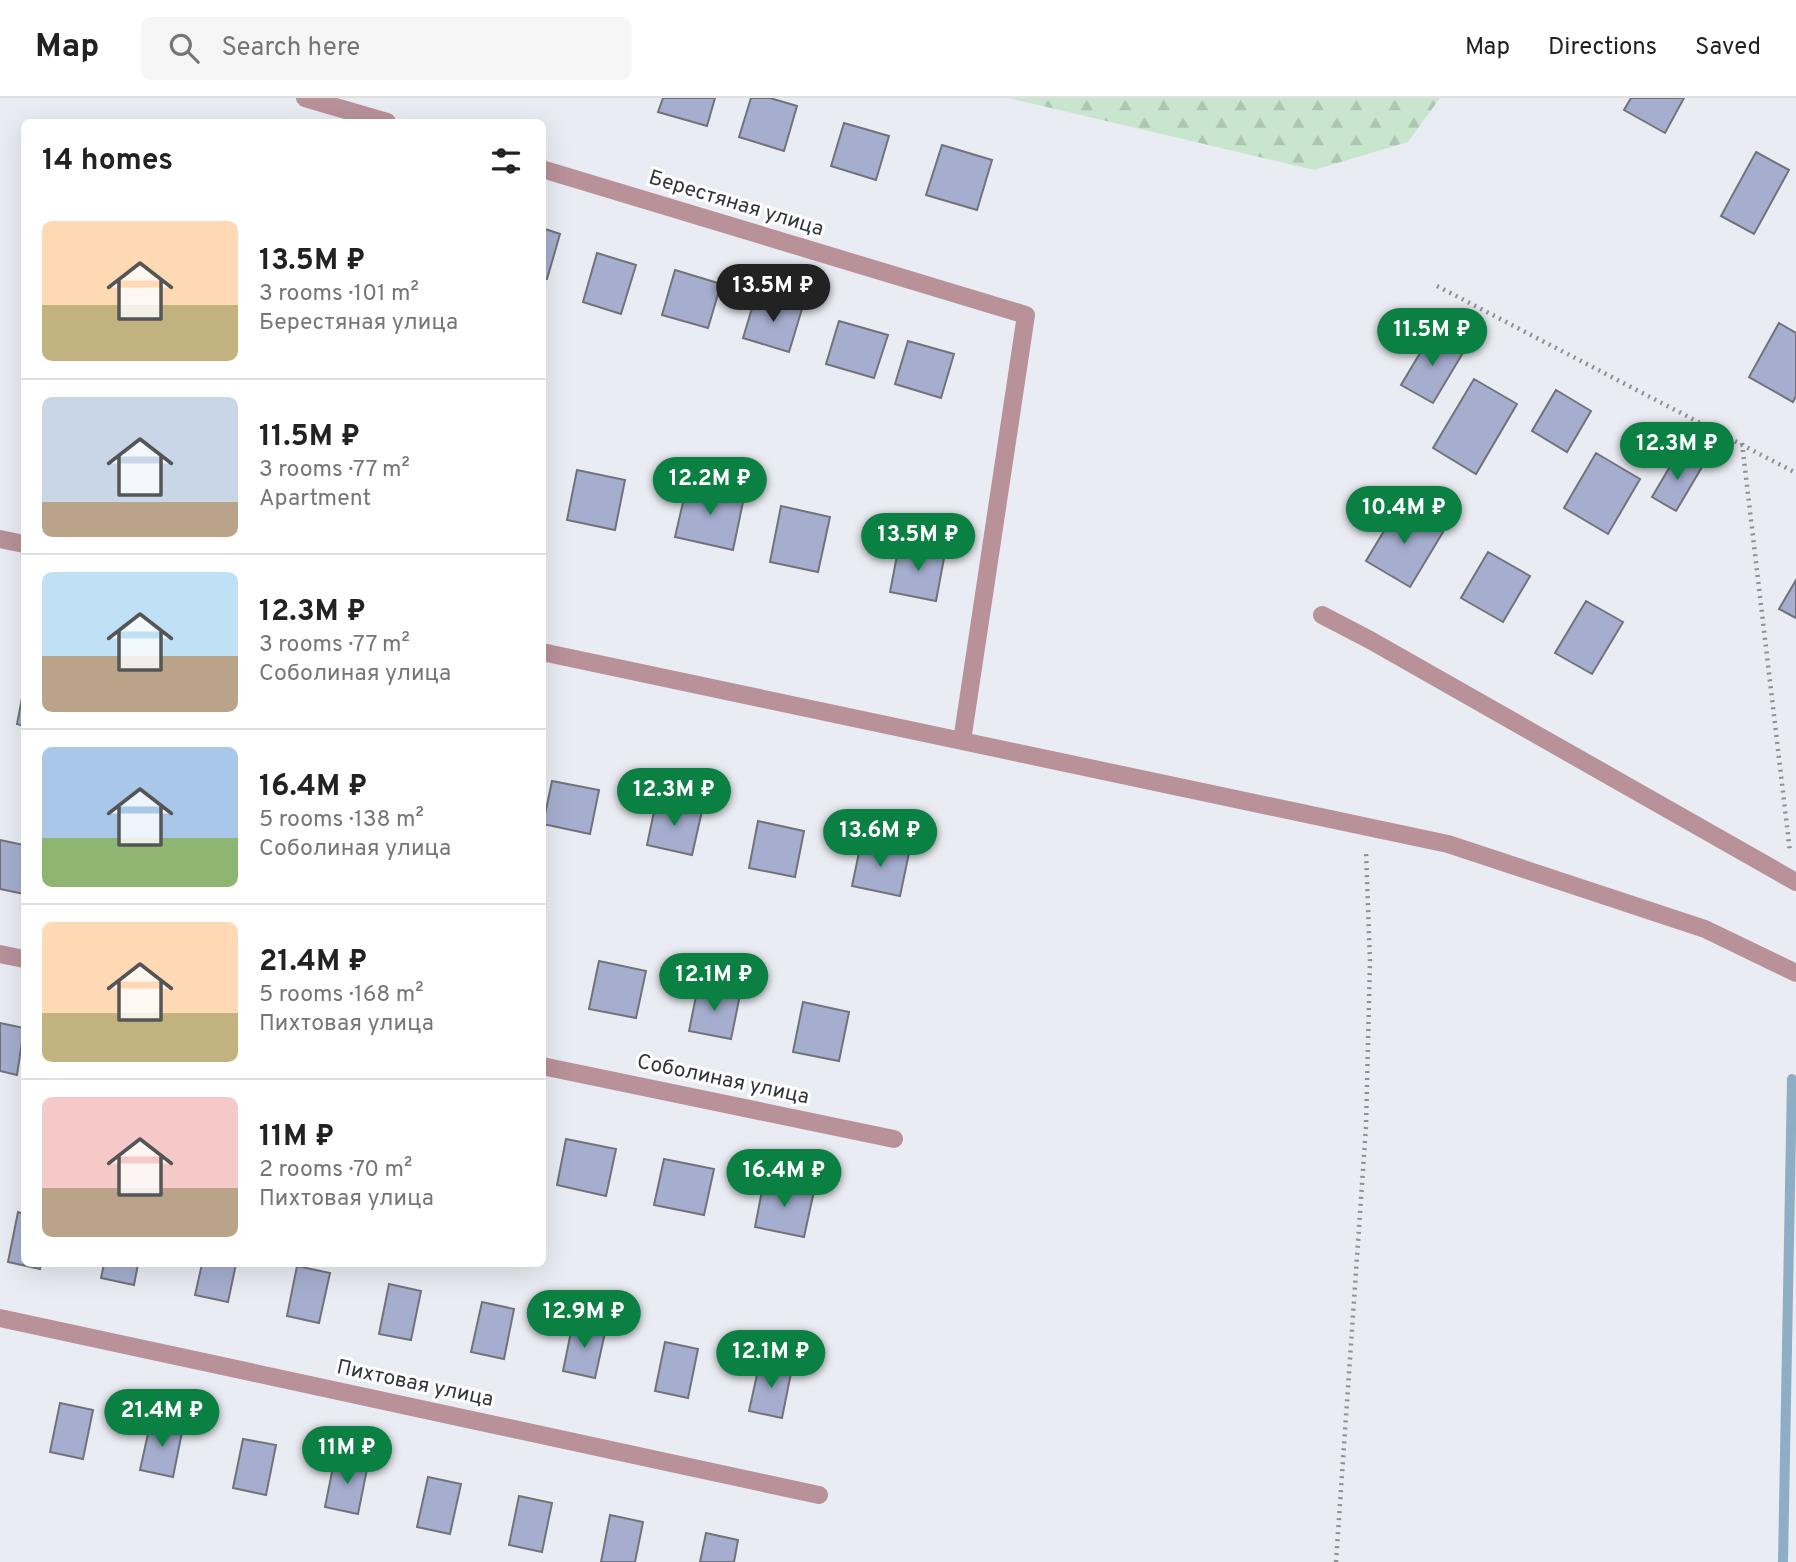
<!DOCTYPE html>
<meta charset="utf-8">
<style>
body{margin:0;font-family:Overpass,sans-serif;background:#f6f6f6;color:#222;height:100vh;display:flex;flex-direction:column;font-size:26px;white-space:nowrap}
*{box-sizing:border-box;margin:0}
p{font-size:23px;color:#767676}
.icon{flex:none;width:38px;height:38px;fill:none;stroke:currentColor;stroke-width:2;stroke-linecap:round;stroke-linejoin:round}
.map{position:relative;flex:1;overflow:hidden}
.side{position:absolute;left:21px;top:21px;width:525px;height:1148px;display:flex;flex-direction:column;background:#fff;border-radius:10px;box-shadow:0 7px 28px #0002}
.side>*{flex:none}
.price{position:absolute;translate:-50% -60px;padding:0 16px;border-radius:24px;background:#0b8043;color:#fff;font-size:23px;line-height:46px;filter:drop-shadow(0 2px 4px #0008)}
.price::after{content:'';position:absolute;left:50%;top:42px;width:21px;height:16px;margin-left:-10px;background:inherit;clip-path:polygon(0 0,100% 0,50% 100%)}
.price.selected{background:#222;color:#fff}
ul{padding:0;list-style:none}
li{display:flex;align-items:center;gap:21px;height:175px;padding:0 21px}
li+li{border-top:2px solid #e0e0e0}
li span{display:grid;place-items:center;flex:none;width:196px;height:140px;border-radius:10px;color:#555}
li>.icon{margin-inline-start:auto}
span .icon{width:84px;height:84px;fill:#fffc;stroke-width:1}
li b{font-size:30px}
h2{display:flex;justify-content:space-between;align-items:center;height:84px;padding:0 21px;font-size:30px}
header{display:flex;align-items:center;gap:42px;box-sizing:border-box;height:98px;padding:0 35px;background:#fff;border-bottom:2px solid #e0e0e0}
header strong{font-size:33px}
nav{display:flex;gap:38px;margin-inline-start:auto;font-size:24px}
.search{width:490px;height:63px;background:#f6f6f6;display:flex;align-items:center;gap:18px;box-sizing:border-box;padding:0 24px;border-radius:10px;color:#767676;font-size:26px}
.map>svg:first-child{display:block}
</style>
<header>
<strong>Map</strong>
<div class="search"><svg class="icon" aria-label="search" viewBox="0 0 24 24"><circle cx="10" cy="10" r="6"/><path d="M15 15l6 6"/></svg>Search here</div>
<nav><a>Map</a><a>Directions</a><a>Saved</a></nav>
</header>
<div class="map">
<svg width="1796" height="1464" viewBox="0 0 1796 1464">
<defs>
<pattern id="forest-firs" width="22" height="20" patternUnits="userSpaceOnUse" patternTransform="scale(1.75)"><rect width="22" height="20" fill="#c8e6cd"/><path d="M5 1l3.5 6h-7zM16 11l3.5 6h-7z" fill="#acc6b1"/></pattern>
</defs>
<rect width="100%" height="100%" fill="#eaecf3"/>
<!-- forest -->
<path fill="url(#forest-firs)" d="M1009 0H1440L1408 44 1314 72Z"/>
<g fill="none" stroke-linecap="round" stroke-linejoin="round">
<!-- stream -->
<path stroke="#8eaec5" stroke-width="10" d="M1783 1464 1792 981"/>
</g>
<!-- building -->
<path fill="#a6aecf" stroke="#72737a" stroke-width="2" d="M663 0H715L707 28 658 14Z
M751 0H770L797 8 784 53 739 39Z
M1631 0H1684L1665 35 1624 12Z
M844 25 889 38 876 82 831 68Z
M942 47 992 62 977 112 926 97Z
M1756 54 1789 72 1754 136 1721 118Z
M542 130 560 136 547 181 542 180Z
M597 155 636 167 621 216 583 204Z
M675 172 721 186 708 230 662 217Z
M756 197 802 211 789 254 743 240Z
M839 223 888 237 874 280 826 266Z
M1779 225 1796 235V298L1793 304 1749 279Z
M1432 235 1464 253 1433 305 1401 287Z
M908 243 954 256 941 300 895 286Z
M1474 281 1517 306 1476 376 1433 350Z
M1556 292 1591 313 1567 354 1532 333Z
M1596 355 1640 381 1608 436 1564 410Z
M1678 355 1702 369 1676 413 1652 399Z
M577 372 625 382 615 432 567 422Z
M687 387 744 399 733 452 675 439Z
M781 408 830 419 818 474 770 464Z
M1399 408 1443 434 1410 489 1366 463Z
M899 447 945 455 936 503 890 494Z
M1488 454 1530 478 1503 524 1461 500Z
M1796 482V520L1779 511Z
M1586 503 1623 524 1592 576 1555 555Z
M24 590V628L17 626Z
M552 683 599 692 590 736 543 726Z
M656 704 702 713 692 757 647 747Z
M758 723 804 733 795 779 749 770Z
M0 742 24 747V796L0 791Z
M861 745 909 755 900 798 852 788Z
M599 863 646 873 636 920 589 911Z
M698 888 740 897 731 941 689 933Z
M803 904 849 914 839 963 793 954Z
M0 925 24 930 17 977 0 973Z
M566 1041 616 1051 606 1098 557 1087Z
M664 1061 714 1071 704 1117 654 1107Z
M764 1082 814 1093 804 1139 755 1129Z
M18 1114 24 1116V1166H41L40 1171 8 1164Z
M104 1166H138L134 1187 101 1180Z
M202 1166H236L228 1204 195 1197Z
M297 1168 330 1175 319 1225 287 1218Z
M389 1186 421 1193 411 1242 379 1236Z
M482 1204 514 1211 504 1261 471 1254Z
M573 1224 606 1230 595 1280 563 1273Z
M665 1244 698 1251 688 1300 655 1293Z
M760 1263 792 1270 782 1320 749 1313Z
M60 1305 93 1312 83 1361 50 1354Z
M151 1322 183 1329 173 1379 140 1372Z
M243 1341 276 1347 266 1397 233 1390Z
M335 1359 368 1366 358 1416 325 1409Z
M428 1379 461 1386 450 1436 417 1429Z
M519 1398 552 1405 542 1454 509 1447Z
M610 1417 643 1424 635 1464H601Z
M706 1435 738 1442 734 1464H700Z"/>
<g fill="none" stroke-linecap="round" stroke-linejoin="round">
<!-- path -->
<path stroke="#8f9095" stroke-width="4.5" stroke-dasharray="2 5" stroke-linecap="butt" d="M1437 188 1796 375
M1742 345 1790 754
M1336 1464 1366 1028 1370 863 1366 753"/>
<!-- minor -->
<path stroke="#b89199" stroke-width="18" d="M305 0 387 24
M542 71 1026 217 962 643
M0 441 24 446
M1322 517 1370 542 1796 784
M542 554 1448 746 1705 831 1796 875
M0 856 24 861
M542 968 894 1041
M0 1220 819 1397"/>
</g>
<g text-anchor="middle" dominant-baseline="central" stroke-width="6" stroke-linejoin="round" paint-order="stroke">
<!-- street labels -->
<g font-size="21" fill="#353639" stroke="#fff">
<text transform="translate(736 106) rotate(17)">Берестяная улица</text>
<text transform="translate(723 982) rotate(12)">Соболиная улица</text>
<text transform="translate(415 1286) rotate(12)">Пихтовая улица</text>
</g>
</g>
</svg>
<b class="price selected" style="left:773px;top:226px">13.5M ₽</b>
<b class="price" style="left:1432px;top:270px">11.5M ₽</b>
<b class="price" style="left:1677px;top:384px">12.3M ₽</b>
<b class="price" style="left:710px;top:419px">12.2M ₽</b>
<b class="price" style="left:1404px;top:448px">10.4M ₽</b>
<b class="price" style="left:918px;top:475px">13.5M ₽</b>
<b class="price" style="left:674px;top:730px">12.3M ₽</b>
<b class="price" style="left:880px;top:771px">13.6M ₽</b>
<b class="price" style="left:714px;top:915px">12.1M ₽</b>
<b class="price" style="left:784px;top:1111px">16.4M ₽</b>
<b class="price" style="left:584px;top:1252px">12.9M ₽</b>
<b class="price" style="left:771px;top:1292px">12.1M ₽</b>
<b class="price" style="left:162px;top:1351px">21.4M ₽</b>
<b class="price" style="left:347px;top:1388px">11M ₽</b>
<section class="side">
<h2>14 homes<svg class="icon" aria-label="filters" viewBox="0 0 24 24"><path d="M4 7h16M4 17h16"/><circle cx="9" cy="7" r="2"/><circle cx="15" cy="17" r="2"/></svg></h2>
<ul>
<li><span style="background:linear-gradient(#ffd9b3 60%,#c2b280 0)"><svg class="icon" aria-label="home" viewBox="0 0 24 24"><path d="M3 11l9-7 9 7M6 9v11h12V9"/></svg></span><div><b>13.5M ₽</b><p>3 rooms · 101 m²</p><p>Берестяная улица</p></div></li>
<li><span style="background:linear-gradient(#c9d6e8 75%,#b9a48a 0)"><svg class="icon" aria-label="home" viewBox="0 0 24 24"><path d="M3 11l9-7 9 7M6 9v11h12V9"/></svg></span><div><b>11.5M ₽</b><p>3 rooms · 77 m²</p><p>Apartment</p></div></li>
<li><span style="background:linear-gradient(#bfe0f5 60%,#b9a48a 0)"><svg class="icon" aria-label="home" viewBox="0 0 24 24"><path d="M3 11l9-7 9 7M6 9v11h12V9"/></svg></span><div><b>12.3M ₽</b><p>3 rooms · 77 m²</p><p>Соболиная улица</p></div></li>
<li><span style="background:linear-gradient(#a9c7e8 65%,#8fb573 0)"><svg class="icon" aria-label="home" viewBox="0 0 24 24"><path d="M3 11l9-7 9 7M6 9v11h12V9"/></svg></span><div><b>16.4M ₽</b><p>5 rooms · 138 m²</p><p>Соболиная улица</p></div></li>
<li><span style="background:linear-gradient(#ffd9b3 65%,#c2b280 0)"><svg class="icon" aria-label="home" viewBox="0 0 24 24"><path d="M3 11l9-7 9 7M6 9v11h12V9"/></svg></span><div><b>21.4M ₽</b><p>5 rooms · 168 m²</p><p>Пихтовая улица</p></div></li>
<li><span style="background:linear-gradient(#f6c9c9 65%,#b9a48a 0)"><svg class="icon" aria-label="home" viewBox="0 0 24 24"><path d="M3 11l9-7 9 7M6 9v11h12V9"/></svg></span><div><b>11M ₽</b><p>2 rooms · 70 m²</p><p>Пихтовая улица</p></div></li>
</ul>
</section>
</div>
